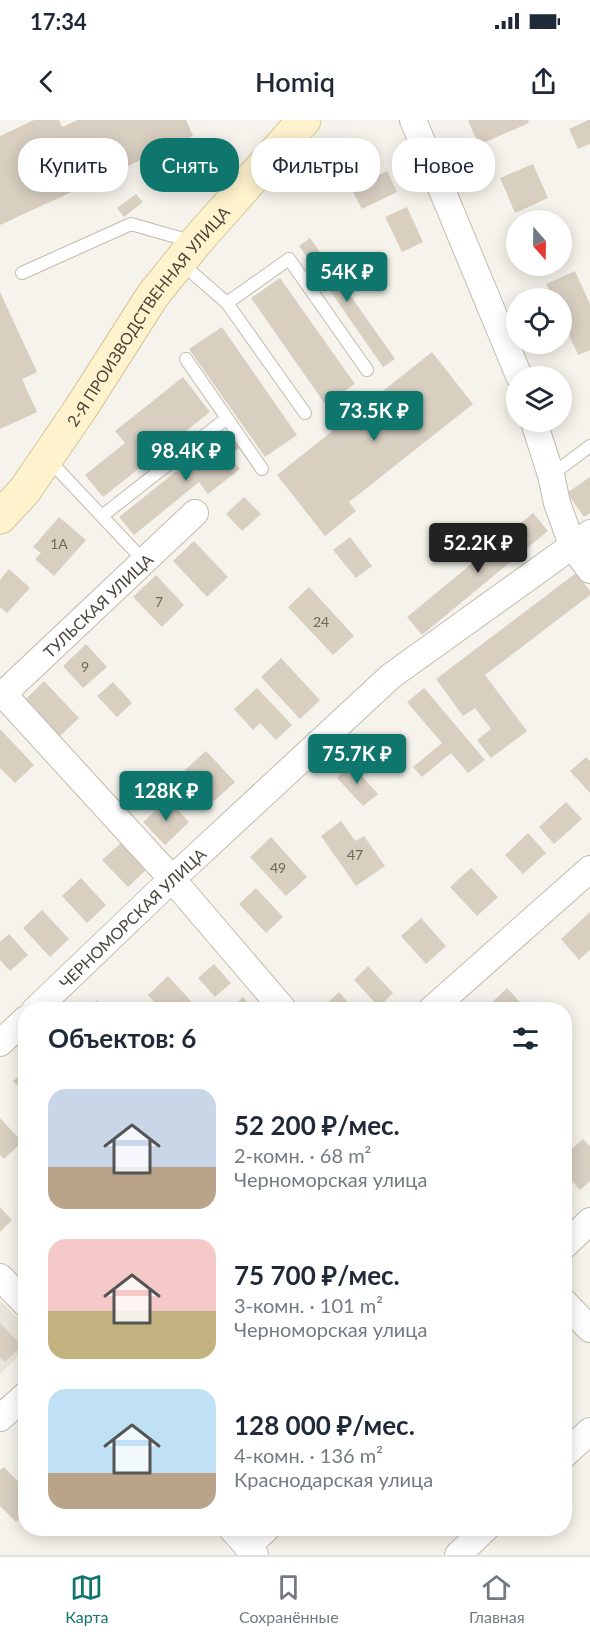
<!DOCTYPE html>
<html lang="ru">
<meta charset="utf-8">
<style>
body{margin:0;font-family:Lato,sans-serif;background:#f6f6f7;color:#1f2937;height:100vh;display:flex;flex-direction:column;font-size:22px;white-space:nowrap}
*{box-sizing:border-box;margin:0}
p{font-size:20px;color:#747a83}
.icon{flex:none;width:33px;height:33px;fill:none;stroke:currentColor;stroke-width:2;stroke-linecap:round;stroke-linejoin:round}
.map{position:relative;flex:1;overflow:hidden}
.side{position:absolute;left:18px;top:882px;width:554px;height:534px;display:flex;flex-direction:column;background:#fff;border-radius:24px;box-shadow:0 3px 15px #0003}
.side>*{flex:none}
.banner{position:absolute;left:18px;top:18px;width:555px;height:54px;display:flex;gap:12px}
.needle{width:39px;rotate:160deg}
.buttons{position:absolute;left:506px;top:90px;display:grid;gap:12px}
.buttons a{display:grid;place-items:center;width:66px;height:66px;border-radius:50%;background:#fff;box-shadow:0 3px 15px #0003;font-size:30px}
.price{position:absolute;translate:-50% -51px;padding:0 14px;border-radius:6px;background:#0f766e;color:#fff;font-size:20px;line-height:39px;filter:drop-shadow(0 2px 3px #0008)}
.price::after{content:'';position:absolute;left:50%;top:36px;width:18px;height:14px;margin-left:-9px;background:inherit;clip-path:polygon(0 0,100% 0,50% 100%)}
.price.on{background:#222;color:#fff}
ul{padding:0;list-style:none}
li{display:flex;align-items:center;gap:18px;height:150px;padding:0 30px}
li span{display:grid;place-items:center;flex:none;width:168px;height:120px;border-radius:18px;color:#555}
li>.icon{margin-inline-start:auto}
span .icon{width:72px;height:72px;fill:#fffc;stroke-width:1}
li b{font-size:26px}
h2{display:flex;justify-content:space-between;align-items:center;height:72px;padding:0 30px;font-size:26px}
.chip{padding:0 21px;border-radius:24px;background:#fff;box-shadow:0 3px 15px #0003;font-size:21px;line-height:54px}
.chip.on{background:#0f766e;color:#fff}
.status{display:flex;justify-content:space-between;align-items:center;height:42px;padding:0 30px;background:#fff;direction:ltr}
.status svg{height:16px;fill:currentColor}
header{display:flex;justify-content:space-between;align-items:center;height:78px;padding:0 30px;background:#fff;font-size:27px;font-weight:600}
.tabs{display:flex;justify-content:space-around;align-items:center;height:84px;border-top:2px solid #e0e1e3;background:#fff;font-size:16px;color:#747a83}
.tabs a{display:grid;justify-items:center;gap:3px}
.tabs .on{color:#0f766e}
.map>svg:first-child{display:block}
</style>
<div class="status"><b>17:34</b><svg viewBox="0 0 49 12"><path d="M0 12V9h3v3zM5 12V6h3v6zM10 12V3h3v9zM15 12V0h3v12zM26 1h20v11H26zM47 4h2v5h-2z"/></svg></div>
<header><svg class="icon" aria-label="back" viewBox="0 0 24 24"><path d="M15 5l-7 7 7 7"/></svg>Homiq<svg class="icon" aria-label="share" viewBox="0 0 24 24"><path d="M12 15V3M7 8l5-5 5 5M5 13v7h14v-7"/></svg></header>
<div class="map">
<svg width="590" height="1435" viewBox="0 0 590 1435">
<rect width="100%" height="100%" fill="#f6f3ec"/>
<!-- residential -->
<path fill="#eae5da" d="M0 1180 26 1207 25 1230 0 1254Z"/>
<!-- building -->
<path fill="#d8cfc1" d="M34 0H59L62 7 78 0H186L193 16 0 105V16Z
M470 0H528L529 3 479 25 468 1Z
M588 0H590V24L578 29 569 9Z
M533 44 548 78 515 93 500 58Z
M387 51 397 72 362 89 351 68Z
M136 74 143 82 124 97 117 88Z
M407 87 423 122 402 132 385 97Z
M310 118 395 239 383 247 299 126Z
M575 151 590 184V230L578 235 561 197V178H553L546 164Z
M280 158 355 264 325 284 251 178Z
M0 172 37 252 22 259 37 292 0 309Z
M222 207 297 315 265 337 189 229Z
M432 232 473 284 349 382 356 391 325 416 277 355Z
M183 257 210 292 103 377 85 355 125 323 115 311Z
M227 311 239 328 229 336 240 349 208 374 199 362 134 415 119 397Z
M590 357V393L584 397 567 373Z
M244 377 261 394 242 411 226 394Z
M533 393 548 411 422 515 407 497Z
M59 397 86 420 54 456 35 439 41 433 33 427Z
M350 417 372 446 356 458 333 430Z
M194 421 228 457 207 477 173 441Z
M9 449 30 468 7 493 0 487V460Z
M576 453 590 471V475L485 555 527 611 491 638 477 620 491 609 475 588 463 596 436 559Z
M156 455 184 485 162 507 133 477Z
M309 467 354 516 333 535 288 487Z
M86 524 107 547 83 568 63 546Z
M281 538 320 580 300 599 261 557Z
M44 561 79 598 59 617 25 580Z
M113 562 132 583 117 597 97 576Z
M257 568 292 605 276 620 260 603 253 610 234 589Z
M424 568 485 640 468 653 451 633 422 657 413 647 442 623 407 582Z
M0 609 34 645 15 663 0 648Z
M206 631 235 662 214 681 185 650Z
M586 637 590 641V673L570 651Z
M351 644 378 674 363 686 337 658Z
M168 679 189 702 165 725 143 702Z
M566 682 582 699 554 724 539 707Z
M341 701 355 721 364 716 385 746 356 766 321 716Z
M528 713 546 733 523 754 505 735Z
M271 717 307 757 286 776 250 737Z
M121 723 146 750 128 767 102 740Z
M471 748 498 777 477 796 450 767Z
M81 758 106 785 87 803 62 776Z
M256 768 283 797 266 813 239 784Z
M42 790 69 819 50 837 23 808Z
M590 792V830L579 840 561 819Z
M421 798 446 826 426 844 401 816Z
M9 814 28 835 10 851 0 840V822Z
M214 844 231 863 215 877 198 858Z
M368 846 393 873 379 887 354 860Z
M168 856 191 881 181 890H161L148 875Z
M507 868 527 890H484Z
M339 872 355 890H320Z
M243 877 254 890H229Z
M97 880 106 890H86Z
M26 950V974L13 961Z
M0 998 22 1022 4 1039 0 1035Z
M583 1019 590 1026V1061L580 1070 564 1052V1036Z
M0 1087 12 1100 0 1112Z
M0 1203 22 1226 5 1242 0 1237Z
M4 1347 26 1370V1393L16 1402 0 1386V1350Z"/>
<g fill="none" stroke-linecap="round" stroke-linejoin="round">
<!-- lane casing -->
<g stroke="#c2bbae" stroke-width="14">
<path id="lane" d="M181 143 227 183 289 139 367 250
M22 153 131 104 194 122
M227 183 305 293
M186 239 262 349
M48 339 144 441
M551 355 590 326
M102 396 227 298"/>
</g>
<!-- street casing -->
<g stroke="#c2bbae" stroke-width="28">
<g id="street">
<path d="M413 0 519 256"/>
<path d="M534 302 551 355 557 383 572 425 590 450"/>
<path d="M3 574 172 759 284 890"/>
<path id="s1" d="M0 577 195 393"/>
<path id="s2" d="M35 890 172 759 391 556 590 413"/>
<path d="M431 890 590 749"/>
<path d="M0 923 26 899"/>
<path d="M564 1126 590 1101"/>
<path d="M0 1157 26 1184"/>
<path d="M564 1182 590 1209"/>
<path d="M0 1298 26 1275"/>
<path d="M564 1335 590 1311"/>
<path d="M231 1408 255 1435"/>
<path d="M247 1427 267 1408"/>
<path d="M458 1435 486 1408"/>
</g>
</g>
<!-- secondary casing -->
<g stroke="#d6c79b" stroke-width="35">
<g id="secondary">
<path id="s3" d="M0 397 25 370 81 288 153 175 195 123 304 0"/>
</g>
</g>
<!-- lane -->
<use href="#lane" stroke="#fff" stroke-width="12"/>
<!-- street -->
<use href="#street" stroke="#fff" stroke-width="26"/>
<!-- secondary -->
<use href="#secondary" stroke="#fff3cd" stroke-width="33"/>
</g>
<g text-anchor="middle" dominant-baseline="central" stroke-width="5" stroke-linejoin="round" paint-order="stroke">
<!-- number labels -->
<g font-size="14" fill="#6e675b">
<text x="59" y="423">1А</text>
<text x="159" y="481">7</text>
<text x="321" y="501">24</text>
<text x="85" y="546">9</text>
<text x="355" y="734">47</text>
<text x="278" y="747">49</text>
</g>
<!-- street labels -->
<g font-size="16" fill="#4b4439" stroke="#fff">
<text stroke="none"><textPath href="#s3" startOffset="250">2-Я ПРОИЗВОДСТВЕННАЯ УЛИЦА</textPath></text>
<text stroke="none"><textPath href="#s1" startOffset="134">ТУЛЬСКАЯ УЛИЦА</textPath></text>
<text stroke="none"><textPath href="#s2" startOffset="134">ЧЕРНОМОРСКАЯ УЛИЦА</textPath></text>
</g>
</g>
</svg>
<div class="buttons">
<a><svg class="needle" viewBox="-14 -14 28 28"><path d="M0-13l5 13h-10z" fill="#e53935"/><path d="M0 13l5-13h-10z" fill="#747a83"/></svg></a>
<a><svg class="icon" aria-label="locate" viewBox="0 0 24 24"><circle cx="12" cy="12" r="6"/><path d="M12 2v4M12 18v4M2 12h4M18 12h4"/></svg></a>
<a><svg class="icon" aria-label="layers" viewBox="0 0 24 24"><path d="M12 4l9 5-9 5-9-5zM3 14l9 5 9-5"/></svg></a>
</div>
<b class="price" style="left:347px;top:183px">54K ₽</b>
<b class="price" style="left:374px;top:322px">73.5K ₽</b>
<b class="price" style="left:186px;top:362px">98.4K ₽</b>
<b class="price on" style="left:478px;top:454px">52.2K ₽</b>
<b class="price" style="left:357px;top:665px">75.7K ₽</b>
<b class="price" style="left:166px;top:702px">128K ₽</b>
<div class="banner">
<a class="chip">Купить</a>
<a class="chip on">Снять</a>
<a class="chip">Фильтры</a>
<a class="chip">Новое</a>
</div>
<section class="side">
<h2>Объектов: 6<svg class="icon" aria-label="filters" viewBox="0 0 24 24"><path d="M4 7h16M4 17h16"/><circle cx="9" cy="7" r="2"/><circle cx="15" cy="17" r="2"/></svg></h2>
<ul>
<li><span style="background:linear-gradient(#c9d6e8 65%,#b9a48a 0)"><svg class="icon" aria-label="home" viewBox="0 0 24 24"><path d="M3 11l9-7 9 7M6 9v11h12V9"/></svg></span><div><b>52 200 ₽/мес.</b><p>2-комн. · 68 m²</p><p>Черноморская улица</p></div></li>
<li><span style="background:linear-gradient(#f6c9c9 60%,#c2b280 0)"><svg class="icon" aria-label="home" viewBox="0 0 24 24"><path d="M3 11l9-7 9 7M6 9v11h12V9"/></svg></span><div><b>75 700 ₽/мес.</b><p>3-комн. · 101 m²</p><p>Черноморская улица</p></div></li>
<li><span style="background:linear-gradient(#bfe0f5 70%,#b9a48a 0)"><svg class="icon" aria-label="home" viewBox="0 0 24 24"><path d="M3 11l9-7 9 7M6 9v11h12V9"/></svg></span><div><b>128 000 ₽/мес.</b><p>4-комн. · 136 m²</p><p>Краснодарская улица</p></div></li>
</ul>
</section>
</div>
<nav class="tabs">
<a class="on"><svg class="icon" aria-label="map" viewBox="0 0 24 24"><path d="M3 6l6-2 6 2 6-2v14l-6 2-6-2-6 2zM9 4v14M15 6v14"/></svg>Карта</a>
<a><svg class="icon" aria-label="saved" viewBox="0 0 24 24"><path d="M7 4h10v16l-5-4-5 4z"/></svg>Сохранённые</a>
<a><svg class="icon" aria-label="home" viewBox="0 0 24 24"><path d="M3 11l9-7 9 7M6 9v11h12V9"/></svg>Главная</a>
</nav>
